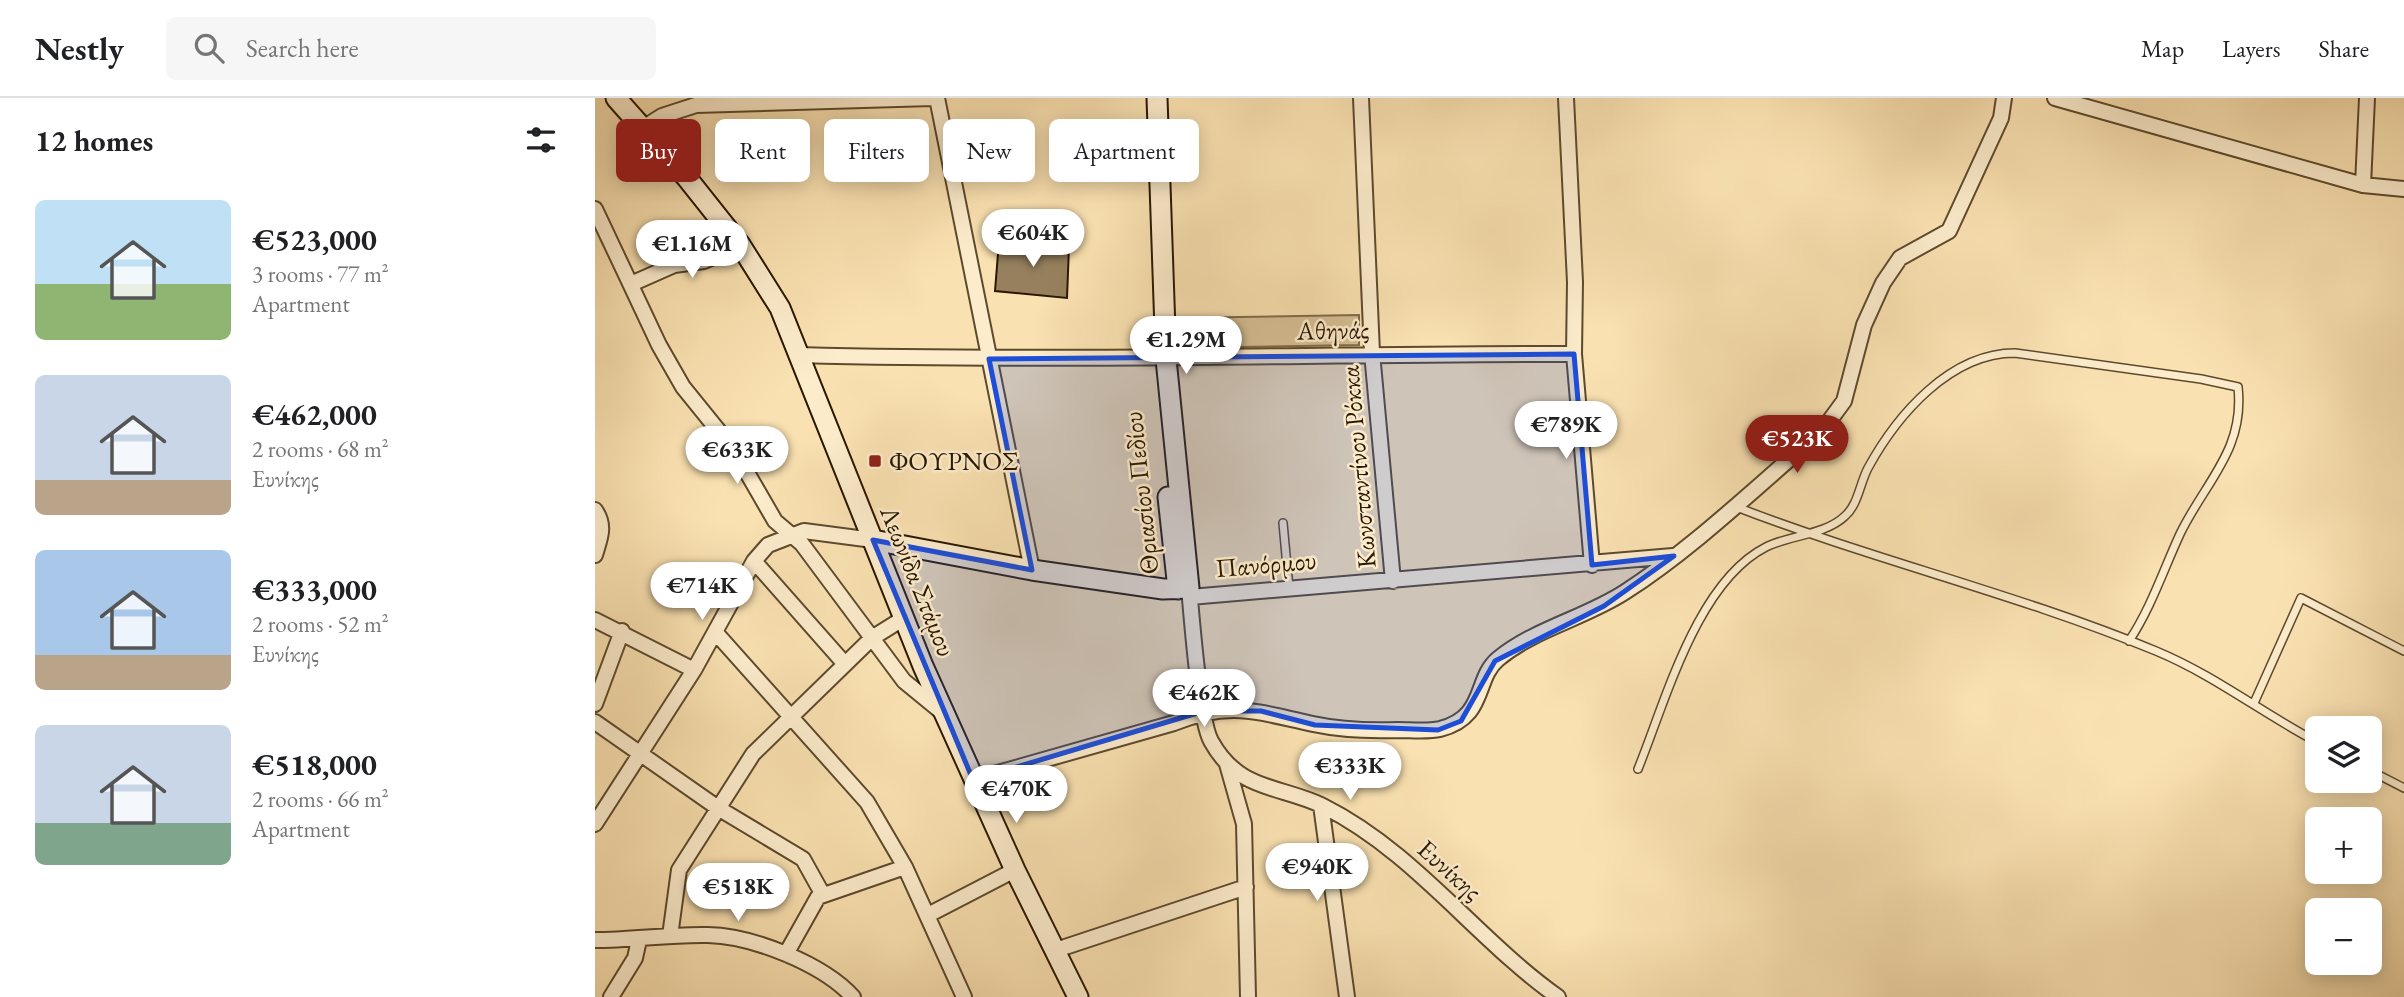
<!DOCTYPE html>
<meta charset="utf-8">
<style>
body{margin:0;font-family:"EB Garamond",serif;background:#f6f6f6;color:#202124;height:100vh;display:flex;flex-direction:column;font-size:26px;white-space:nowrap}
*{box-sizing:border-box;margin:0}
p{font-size:23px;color:#757577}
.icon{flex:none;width:38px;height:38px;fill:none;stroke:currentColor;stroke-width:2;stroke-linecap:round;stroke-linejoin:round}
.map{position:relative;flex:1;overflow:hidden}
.side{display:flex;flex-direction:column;background:#fff;width:595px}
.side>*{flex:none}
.top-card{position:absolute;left:21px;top:21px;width:665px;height:63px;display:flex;gap:14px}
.tools{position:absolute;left:1710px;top:618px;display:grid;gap:14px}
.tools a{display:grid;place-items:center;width:77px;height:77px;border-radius:10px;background:#fff;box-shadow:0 4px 18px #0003;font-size:35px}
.price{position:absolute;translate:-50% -60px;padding:0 16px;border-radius:24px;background:#fff;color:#222;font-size:23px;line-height:46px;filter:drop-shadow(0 2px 4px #0008)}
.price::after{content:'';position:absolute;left:50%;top:42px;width:21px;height:16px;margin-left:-10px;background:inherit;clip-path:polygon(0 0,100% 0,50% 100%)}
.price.current{background:#8f2418;color:#fff}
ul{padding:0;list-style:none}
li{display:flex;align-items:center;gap:21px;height:175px;padding:0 35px}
li span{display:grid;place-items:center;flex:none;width:196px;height:140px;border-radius:10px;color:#555}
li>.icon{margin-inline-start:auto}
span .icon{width:84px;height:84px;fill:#fffc;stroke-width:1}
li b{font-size:30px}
h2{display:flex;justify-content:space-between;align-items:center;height:84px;padding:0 35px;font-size:30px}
.pill{padding:0 24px;border-radius:10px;background:#fff;box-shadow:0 4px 18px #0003;font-size:24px;line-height:63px}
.pill.current{background:#8f2418;color:#fff}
header{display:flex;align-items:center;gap:42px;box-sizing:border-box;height:98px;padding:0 35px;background:#fff;border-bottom:2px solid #e0e0e0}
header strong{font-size:33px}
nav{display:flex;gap:38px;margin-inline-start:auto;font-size:24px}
.search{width:490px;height:63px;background:#f6f6f6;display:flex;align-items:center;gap:18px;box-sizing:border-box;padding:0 24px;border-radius:10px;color:#757577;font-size:26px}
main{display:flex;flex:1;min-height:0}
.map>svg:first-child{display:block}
</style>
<header>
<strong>Nestly</strong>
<div class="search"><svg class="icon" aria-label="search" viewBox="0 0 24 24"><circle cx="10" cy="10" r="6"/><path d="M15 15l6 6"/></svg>Search here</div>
<nav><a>Map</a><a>Layers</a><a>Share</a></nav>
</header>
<main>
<section class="side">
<h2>12 homes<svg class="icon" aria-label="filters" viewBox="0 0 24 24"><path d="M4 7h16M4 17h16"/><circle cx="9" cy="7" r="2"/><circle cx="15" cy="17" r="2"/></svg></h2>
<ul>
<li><span style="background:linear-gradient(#bfe0f5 60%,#8fb573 0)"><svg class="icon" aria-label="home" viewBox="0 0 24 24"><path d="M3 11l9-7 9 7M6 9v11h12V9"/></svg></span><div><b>€523,000</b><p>3 rooms · 77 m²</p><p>Apartment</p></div></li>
<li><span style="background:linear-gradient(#c9d6e8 75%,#b9a48a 0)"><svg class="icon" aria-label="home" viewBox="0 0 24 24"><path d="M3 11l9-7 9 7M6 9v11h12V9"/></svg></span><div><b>€462,000</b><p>2 rooms · 68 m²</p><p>Ευνίκης</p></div></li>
<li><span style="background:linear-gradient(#a9c7e8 75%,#b9a48a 0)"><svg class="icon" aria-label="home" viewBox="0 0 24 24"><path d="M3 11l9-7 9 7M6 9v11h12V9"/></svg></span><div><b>€333,000</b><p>2 rooms · 52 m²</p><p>Ευνίκης</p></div></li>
<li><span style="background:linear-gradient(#c9d6e8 70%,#7fa58c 0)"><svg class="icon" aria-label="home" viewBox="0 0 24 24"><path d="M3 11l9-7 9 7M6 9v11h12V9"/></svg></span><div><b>€518,000</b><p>2 rooms · 66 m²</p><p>Apartment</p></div></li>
</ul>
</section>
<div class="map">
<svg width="1809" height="899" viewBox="0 0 1809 899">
<rect width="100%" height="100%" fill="#fae1b1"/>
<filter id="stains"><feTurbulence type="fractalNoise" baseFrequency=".00286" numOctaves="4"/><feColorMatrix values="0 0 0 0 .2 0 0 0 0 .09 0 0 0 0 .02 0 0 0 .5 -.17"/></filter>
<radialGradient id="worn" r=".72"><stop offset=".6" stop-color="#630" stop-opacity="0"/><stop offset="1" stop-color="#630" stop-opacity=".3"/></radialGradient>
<!-- green -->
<path fill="#d6bf93" stroke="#806b4a" stroke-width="2" d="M764 217V247L579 250V220Z"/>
<!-- building -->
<path fill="#96805d" stroke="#291701" stroke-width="2" d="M404 143 474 149 472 200 400 193Z"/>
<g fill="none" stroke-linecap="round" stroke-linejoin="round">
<!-- lane casing -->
<g stroke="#5d4a2d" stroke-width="10">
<path id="lane" d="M1139 408C1278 462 1423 496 1561 553 1619 577 1667 615 1722 644
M688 425 694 490
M1659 605 1706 500 1809 553
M1043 671C1071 602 1102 484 1171 449 1195 437 1230 437 1250 418 1263 407 1265 385 1273 370 1302 317 1355 255 1420 255L1606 281 1643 289C1650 352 1610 384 1585 436 1568 473 1556 510 1534 543
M1774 672 1809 690"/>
</g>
<!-- street casing -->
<g stroke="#5d4a2d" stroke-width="18">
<path id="street" d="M342 0 437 472
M766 0 777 255 798 483
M971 0 980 184 979 256 997 467
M1460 0 1768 87 1809 91
M48 30 67 18 101 7 337 0
M1768 87 1772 0
M0 111 64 247 88 289 139 352 180 423 207 446 309 583 348 615
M36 186 79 167 109 163 146 148
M204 257C463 264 721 256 979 256
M0 412C11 428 5 440 0 457
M159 463 249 565
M594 490C597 521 604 621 616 643 644 694 685 687 728 708 820 754 881 841 963 899
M595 499 1078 458
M0 522 99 572
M121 535 272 704 310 769 369 899
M0 606 27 533
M0 624 123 710 208 761 228 797
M632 666 649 726 653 899
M378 682 579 625C636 602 661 614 718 626 746 632 774 633 803 632 816 632 832 634 845 631 892 619 879 581 903 561 939 531 990 520 1030 494 1100 449 1163 387 1227 333L1249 303 1269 227 1288 185 1305 160 1354 133 1406 20 1409 0
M726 707 752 899
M0 726 99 572 159 463 173 447 209 433 278 442
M333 817 420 772
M75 838 84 772 158 656 277 540 309 520
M0 842C38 842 75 836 113 837 158 838 228 866 258 899
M461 852 651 789
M191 856 223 799 310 769
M16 899 40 860 44 842"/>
</g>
<!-- secondary casing -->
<g stroke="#291701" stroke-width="23">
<path id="secondary" d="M21 0 92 80 146 148 185 210 328 568 420 772 483 899
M573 399 583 491
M278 442 437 472 568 491 594 490 571 261 562 0"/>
</g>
<!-- lane -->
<use href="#lane" stroke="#fceccc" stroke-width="7"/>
<!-- street -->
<use href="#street" stroke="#fceccc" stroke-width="14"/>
<!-- secondary -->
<use href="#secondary" stroke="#fceccc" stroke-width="19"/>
</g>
<!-- marked area -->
<path fill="#1d4ed8" fill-opacity="0.2" stroke="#1d4ed8" stroke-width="5" stroke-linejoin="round" d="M979 256 997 467 1079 458 1009 508 900 563 866 623 843 632 720 627 666 613H609L378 682 278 442 437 472 394 261Z"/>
<!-- markers -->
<rect fill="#8f2418" stroke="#fceccc" stroke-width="2.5" x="273" y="356" width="14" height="14" rx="3.5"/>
<g text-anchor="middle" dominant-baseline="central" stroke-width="5" stroke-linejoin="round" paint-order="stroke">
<!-- street labels -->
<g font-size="26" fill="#291701" stroke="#fceccc">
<text transform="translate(738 232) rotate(-1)">Αθηνάς</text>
<text transform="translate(763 369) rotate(-95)">Κωνσταντίνου Ρόκκα</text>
<text transform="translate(546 395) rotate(-96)">Θριασίου Πεδίου</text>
<text transform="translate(671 466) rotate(-5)">Πανόρμου</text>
<text transform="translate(323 483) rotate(68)">Λεωνίδα Στάμου</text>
<text transform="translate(855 772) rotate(42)">Ευνίκης</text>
</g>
<!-- poi labels -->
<g font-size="26" fill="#291701" stroke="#fceccc" text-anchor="start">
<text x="294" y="363">ΦΟΥΡΝΟΣ</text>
</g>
</g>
<rect width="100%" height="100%" filter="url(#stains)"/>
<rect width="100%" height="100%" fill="url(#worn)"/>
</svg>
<div class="tools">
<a><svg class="icon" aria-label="layers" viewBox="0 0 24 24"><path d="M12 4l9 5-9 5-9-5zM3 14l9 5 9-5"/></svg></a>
<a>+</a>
<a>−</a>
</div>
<b class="price" style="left:438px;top:171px">€604K</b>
<b class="price" style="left:97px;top:182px">€1.16M</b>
<b class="price" style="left:591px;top:278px">€1.29M</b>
<b class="price" style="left:971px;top:363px">€789K</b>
<b class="price current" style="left:1202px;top:377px">€523K</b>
<b class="price" style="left:142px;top:388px">€633K</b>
<b class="price" style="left:107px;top:524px">€714K</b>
<b class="price" style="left:609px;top:631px">€462K</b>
<b class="price" style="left:755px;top:704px">€333K</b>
<b class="price" style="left:421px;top:727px">€470K</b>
<b class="price" style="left:722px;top:805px">€940K</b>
<b class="price" style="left:143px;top:825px">€518K</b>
<div class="top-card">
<a class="pill current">Buy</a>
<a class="pill">Rent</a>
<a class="pill">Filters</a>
<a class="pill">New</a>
<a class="pill">Apartment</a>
</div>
</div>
</main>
